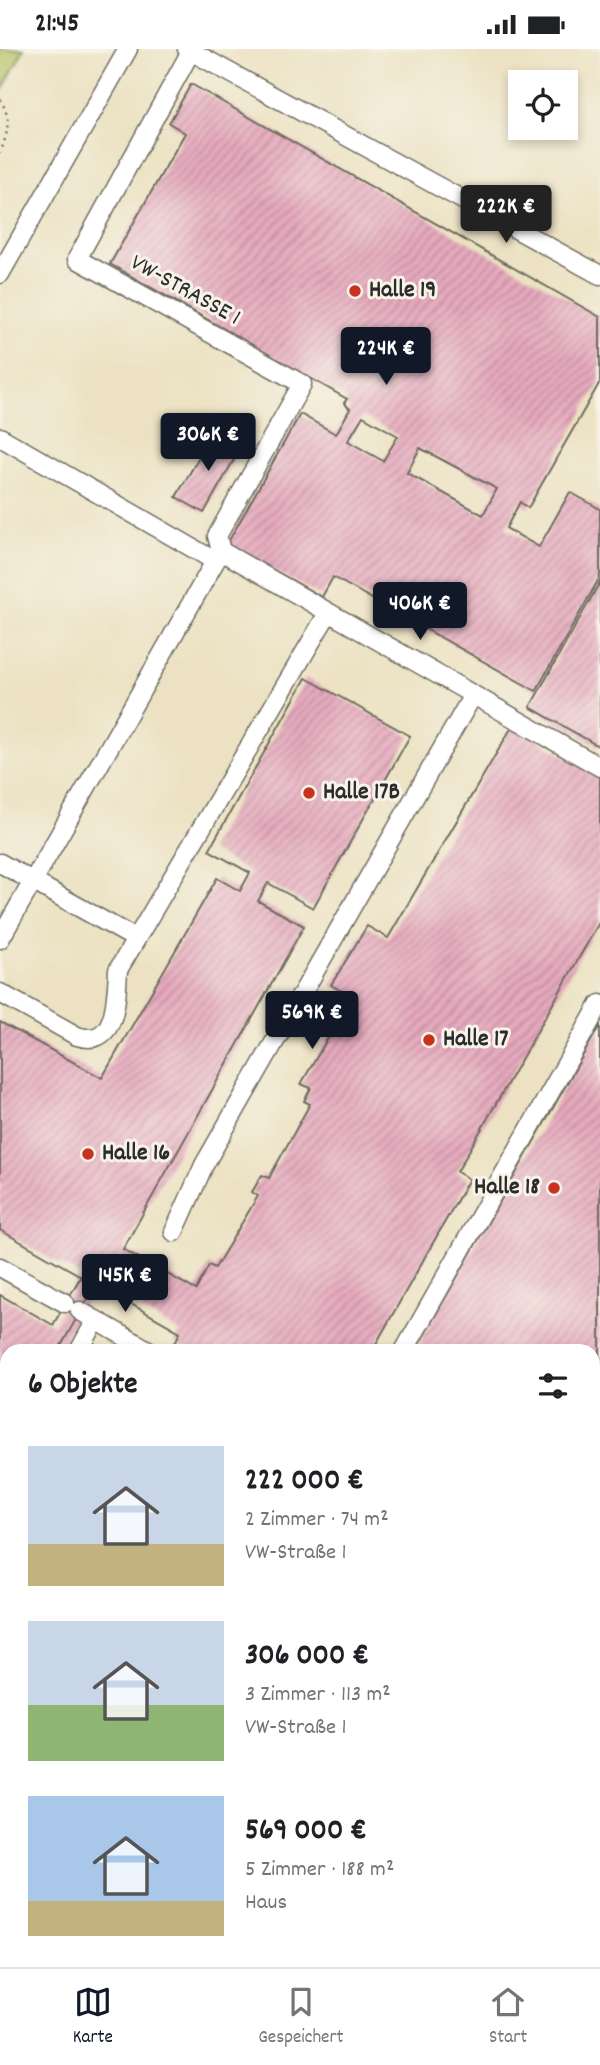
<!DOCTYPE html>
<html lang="de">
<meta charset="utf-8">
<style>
body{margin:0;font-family:Dekko,sans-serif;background:#f2f2f2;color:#202124;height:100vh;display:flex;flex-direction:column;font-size:26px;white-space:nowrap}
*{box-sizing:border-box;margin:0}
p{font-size:23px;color:#757577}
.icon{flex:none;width:38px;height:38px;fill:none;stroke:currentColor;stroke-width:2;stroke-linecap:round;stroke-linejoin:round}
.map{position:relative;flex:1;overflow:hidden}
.side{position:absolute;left:0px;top:1295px;width:600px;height:623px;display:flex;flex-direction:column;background:#fff;border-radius:21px 21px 0 0;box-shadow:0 4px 10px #0003}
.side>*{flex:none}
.tools{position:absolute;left:508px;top:21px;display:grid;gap:14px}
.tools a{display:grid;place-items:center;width:70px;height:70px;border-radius:0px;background:#fff;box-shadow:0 4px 10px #0003;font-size:35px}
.price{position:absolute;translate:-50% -60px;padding:0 16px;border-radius:7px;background:#111827;color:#fff;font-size:23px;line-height:46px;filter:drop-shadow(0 2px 4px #0008)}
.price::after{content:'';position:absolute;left:50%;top:42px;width:21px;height:16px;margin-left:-10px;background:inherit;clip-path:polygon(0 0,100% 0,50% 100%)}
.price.active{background:#222;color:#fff}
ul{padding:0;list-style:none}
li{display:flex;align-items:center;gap:21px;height:175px;padding:0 28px}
li span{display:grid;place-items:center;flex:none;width:196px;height:140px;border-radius:0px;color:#555}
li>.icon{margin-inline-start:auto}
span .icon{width:84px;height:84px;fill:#fffc;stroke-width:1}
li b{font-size:30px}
h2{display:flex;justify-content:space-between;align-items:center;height:84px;padding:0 28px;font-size:30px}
.status{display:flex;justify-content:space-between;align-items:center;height:49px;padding:0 35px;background:#fff;direction:ltr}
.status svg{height:19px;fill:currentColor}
.dock{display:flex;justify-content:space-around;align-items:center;height:98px;border-top:2px solid #e0e0e0;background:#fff;font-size:19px;color:#757577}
.dock a{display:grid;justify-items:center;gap:4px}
.dock .active{color:#111827}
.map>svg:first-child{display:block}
</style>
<div class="status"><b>21:45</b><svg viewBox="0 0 49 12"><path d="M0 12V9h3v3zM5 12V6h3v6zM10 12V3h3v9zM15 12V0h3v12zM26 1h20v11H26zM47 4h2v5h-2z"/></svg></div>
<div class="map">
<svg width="600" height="1918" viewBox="0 0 600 1918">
<defs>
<pattern id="building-hatch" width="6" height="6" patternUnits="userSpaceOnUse" patternTransform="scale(1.75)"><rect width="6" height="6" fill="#e6a9bd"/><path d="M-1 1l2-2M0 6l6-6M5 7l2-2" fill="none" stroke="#bb8a9a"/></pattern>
</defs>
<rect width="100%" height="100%" fill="#f7f3e8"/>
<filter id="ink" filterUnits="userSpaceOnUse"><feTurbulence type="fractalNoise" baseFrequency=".0143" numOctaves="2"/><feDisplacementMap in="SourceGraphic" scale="14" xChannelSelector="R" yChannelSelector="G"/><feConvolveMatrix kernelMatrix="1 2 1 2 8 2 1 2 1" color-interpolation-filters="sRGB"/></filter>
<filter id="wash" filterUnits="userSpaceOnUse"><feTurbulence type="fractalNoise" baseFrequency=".00686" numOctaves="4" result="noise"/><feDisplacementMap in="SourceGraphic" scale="28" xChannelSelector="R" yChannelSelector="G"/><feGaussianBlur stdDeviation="1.57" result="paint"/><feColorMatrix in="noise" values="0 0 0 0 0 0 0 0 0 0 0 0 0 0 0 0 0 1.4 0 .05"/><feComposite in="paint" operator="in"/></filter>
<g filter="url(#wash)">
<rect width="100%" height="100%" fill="#ece2c3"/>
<!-- green -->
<path fill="#b7c567" stroke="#717849" stroke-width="2" d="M0 0H24L0 45Z"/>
<g id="blocks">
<!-- building -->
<path fill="url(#building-hatch)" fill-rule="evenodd" d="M191 35 600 268V333L528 459 520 453 506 479 539 498 570 443 600 460V528L536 642 333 528 322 548 227 495 300 365 336 385 350 360 344 354 347 350 110 215 185 84 169 74ZM363 367 398 387 383 412 348 392ZM420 399 497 440 483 466 407 424Z
M213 384 240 400 204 464 176 448Z
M600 533V698L530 658Z
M306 629 410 687 313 859 268 834 258 852 304 877 123 1200 196 1241 209 1216 215 1219 258 1147 252 1143 262 1126 269 1129 310 1055 304 1052 311 1039 301 1035 352 948 331 936 367 877 388 889 513 676 600 727V872L457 1123 469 1130 372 1302H189L175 1294 180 1283 96 1235 58 1302H7V1458L0 1454V1246L53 1276 81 1227 0 1181V973L102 1029 217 829 240 842 250 824 209 801Z
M600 976V1482L593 1494V1302H415Z
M7 1509V1911H59L55 1918H0V1521Z
M593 1625 600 1629V1728L593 1740Z
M127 1911H362L358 1918H123Z
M411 1911H498L494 1918H408Z"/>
</g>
</g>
<g filter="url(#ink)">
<use href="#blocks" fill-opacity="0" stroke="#6f6b60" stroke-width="2"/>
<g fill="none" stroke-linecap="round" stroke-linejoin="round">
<!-- minor-tunnel -->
<path stroke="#c5bda5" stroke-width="18" stroke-dasharray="18 9" stroke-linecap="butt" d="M0 1444 7 1431"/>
<!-- minor casing -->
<g stroke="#6f6b60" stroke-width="21">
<path id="minor" d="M187 0 600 226
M0 225 128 0
M0 388 215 512
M221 502 600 718
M0 814 136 890
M0 890 221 502 217 487 302 335 77 210 191 2
M0 944 77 987C118 1000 116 947 118 921L328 564
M174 1183 204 1116 473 646
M0 1218 65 1254
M80 1262 150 1302
M79 1302 96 1271
M404 1302 600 955
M593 1530 600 1518
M593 1555 600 1559
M593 1785 600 1773
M593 1850 600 1854
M81 1918 85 1911
M371 1918 375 1911
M518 1918 522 1911"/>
</g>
<!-- path -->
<path stroke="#6f6b60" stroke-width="2.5" stroke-dasharray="2 5" stroke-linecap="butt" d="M0 50C12 69 8 84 0 104"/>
<!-- minor -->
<use href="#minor" stroke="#fff" stroke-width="18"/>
</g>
</g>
<!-- markers -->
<g fill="#c8321e" stroke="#f7f3e8" stroke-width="2.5">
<circle cx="355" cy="242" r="7"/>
<circle cx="309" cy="744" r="7"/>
<circle cx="429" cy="991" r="7"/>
<circle cx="88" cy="1105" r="7"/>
<circle cx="554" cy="1139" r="7"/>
</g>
<g text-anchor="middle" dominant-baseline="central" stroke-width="6" stroke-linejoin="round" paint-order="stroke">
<!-- street labels -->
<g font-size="24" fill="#2b2b2b" stroke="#f7f3e8">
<text transform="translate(185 242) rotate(29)">VW-STRASSE 1</text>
</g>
<!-- poi labels -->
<g font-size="24" font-weight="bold" fill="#2b2b2b" stroke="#f7f3e8" text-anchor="start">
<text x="369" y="242">Halle 19</text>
<text x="323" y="744">Halle 17B</text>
<text x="443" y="991">Halle 17</text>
<text x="102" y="1105">Halle 16</text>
<text x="540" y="1139" text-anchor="end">Halle 18</text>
</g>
</g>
</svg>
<div class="tools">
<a><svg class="icon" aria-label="locate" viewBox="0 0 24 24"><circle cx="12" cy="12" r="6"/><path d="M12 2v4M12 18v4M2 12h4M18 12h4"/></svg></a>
</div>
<b class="price active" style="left:506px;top:196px">222K €</b>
<b class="price" style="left:386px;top:338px">224K €</b>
<b class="price" style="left:208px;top:424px">306K €</b>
<b class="price" style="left:420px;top:593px">406K €</b>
<b class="price" style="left:312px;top:1002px">569K €</b>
<b class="price" style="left:125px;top:1265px">145K €</b>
<section class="side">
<h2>6 Objekte<svg class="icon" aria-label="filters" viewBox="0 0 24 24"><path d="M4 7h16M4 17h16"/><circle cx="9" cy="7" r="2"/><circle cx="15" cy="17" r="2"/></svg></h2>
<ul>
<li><span style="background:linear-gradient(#c9d6e8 70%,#c2b280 0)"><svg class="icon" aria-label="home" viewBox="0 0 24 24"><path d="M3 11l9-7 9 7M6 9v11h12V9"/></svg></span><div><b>222 000 €</b><p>2 Zimmer · 74 m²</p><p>VW-Straße 1</p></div></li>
<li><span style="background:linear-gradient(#c9d6e8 60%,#8fb573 0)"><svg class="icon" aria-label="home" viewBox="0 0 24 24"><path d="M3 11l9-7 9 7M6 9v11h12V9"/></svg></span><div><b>306 000 €</b><p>3 Zimmer · 113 m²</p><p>VW-Straße 1</p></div></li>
<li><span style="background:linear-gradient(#a9c7e8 75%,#c2b280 0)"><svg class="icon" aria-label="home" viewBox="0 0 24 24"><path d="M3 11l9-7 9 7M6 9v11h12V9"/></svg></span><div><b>569 000 €</b><p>5 Zimmer · 188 m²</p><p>Haus</p></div></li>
</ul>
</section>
</div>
<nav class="dock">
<a class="active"><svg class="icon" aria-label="map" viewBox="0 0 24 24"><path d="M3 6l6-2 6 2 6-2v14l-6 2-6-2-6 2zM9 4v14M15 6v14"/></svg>Karte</a>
<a><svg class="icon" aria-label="saved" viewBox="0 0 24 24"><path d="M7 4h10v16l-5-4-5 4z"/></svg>Gespeichert</a>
<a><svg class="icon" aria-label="home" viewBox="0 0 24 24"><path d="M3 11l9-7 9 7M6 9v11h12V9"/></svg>Start</a>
</nav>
